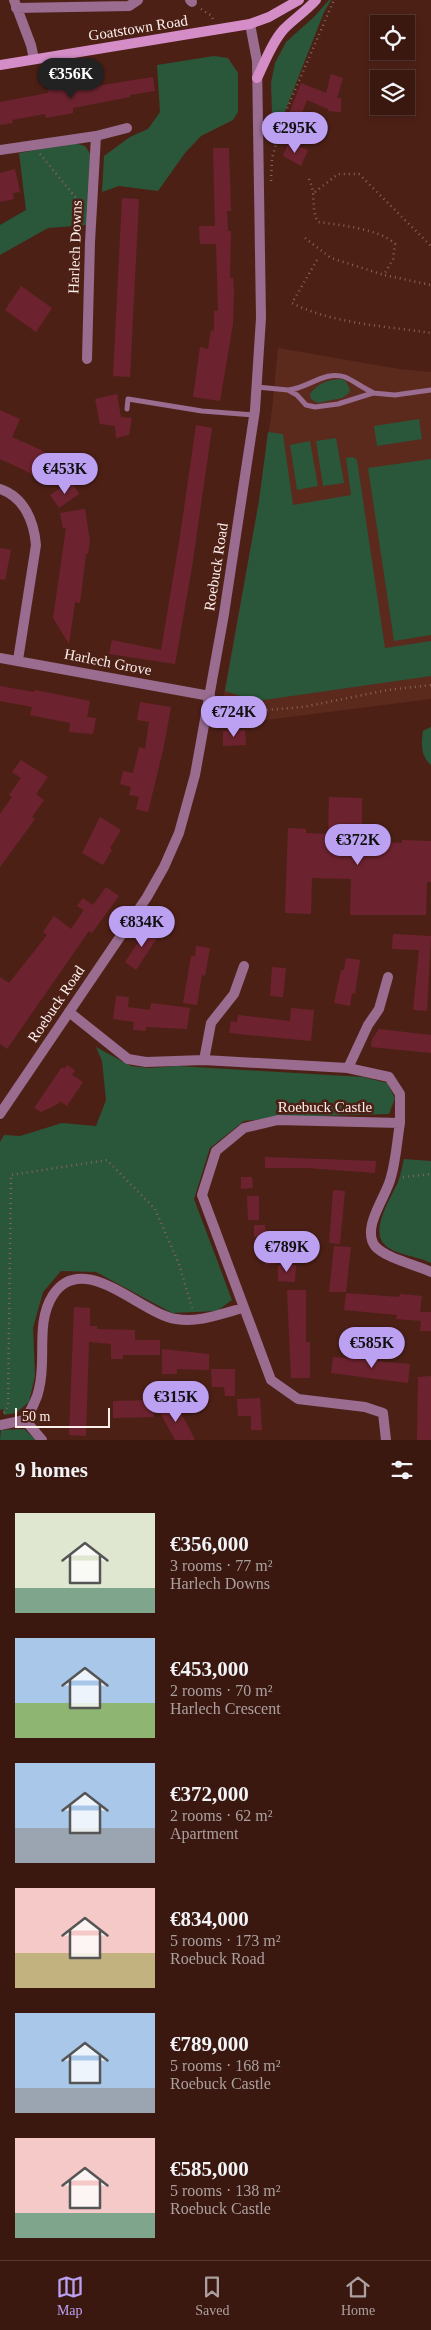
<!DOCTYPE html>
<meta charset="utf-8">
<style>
body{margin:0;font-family:Georgia,serif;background:#45251e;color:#f1f3f6;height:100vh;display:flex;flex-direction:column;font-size:19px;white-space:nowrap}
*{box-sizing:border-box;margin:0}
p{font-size:16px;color:#aba09f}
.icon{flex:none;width:28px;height:28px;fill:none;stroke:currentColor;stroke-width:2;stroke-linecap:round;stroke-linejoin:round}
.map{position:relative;height:1440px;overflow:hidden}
.sheet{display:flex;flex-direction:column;background:#3a1810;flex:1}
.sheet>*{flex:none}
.tools{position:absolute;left:370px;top:15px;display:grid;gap:10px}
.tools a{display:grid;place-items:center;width:45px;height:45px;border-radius:0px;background:#3a1810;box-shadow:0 2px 8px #0003,0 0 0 1px #543730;font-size:25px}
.scale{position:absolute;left:15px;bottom:12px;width:95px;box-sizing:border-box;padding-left:5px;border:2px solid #fcefec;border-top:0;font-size:14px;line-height:18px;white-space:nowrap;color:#fcefec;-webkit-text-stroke:4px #4d2016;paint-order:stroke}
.price{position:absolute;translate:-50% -42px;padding:0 11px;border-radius:18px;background:#bca0f2;color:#111;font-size:16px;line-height:32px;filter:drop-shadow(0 1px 2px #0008)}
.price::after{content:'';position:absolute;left:50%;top:30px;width:15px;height:11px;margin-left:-8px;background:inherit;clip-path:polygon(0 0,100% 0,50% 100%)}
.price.on{background:#222;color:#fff}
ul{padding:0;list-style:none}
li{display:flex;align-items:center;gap:15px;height:125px;padding:0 15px}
li span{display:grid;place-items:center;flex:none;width:140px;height:100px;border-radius:0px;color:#555}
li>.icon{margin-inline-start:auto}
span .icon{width:60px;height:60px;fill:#fffc;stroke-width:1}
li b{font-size:21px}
h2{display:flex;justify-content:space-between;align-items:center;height:60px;padding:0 15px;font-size:21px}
.tabs{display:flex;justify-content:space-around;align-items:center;height:70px;border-top:1px solid #543730;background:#3a1810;font-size:14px;color:#aba09f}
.tabs a{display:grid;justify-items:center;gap:2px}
.tabs .on{color:#bca0f2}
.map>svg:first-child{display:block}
</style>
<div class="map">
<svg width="431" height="1440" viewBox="0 0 431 1440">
<rect width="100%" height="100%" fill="#4d2016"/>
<!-- built -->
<path fill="#5c291d" d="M278 348 399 369 431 372V699L218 726 259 501 272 409Z"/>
<!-- green -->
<path fill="#2a563a" d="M329 0H331L324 12 273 142 271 83 275 63 286 42 314 17Z
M214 56 228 58 238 73V112L233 120 201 136 185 153 158 191 119 186 102 192 104 156 130 137 148 129 160 112 157 65Z
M74 143 85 146 91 155 88 225 48 228 0 255V225L26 210 19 153Z
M340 379 345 380 350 389 349 393 342 398 318 403 311 399 310 394C318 383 327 380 340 379Z
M419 419 422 439 377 446 374 426Z
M268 432 283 434 293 505 351 495 346 458 353 457 357 460 385 648 431 641V676L257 701 225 691 259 501Z
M336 438 344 483 323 486 316 441Z
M310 441 318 486 297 490 290 445Z
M431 459V635L394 641 368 468Z
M431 727V765C421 756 421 745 423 731Z
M96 1047 131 1066 149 1068 178 1066 363 1077 387 1083 395 1098 389 1114 281 1117 244 1121 210 1148 194 1199 232 1300 217 1311 172 1313 96 1272 61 1271 43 1292 33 1328 35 1376 29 1402 16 1413 4 1415 3 1409 0 1410V1142L4 1135 20 1136 62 1123 96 1126 106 1100 102 1061Z
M404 1159 431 1161V1263C418 1256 394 1255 384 1244 370 1229 392 1196 398 1182 401 1174 402 1166 404 1159Z
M24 1429 36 1440H0L1 1430Z"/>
<!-- building -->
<path fill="#6d232f" d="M331 74 343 78 337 98H341V112L328 111V109L307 100 297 126 286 121 301 83 326 93Z
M153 77 155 91 130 95V97L73 108V113L46 118 45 114 12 120 13 123 0 125V102L48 93 47 90 61 87 62 90 97 84V86Z
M289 142 308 150 301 166 283 156Z
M213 148H229L231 211H227L228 231H231L230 278H233L234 292 233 324 220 401 193 397 200 347 208 349 211 330 214 331V311H218L216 244H200L199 226H215Z
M15 169 20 192 13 193 14 199 0 202V173Z
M122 198 139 199 130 377 113 376Z
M21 286 52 308 36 332 5 310Z
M117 394 121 417 132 418 129 435 116 438 115 426 100 424 95 399Z
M0 410 20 419 12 437 41 450 57 463 42 483 28 472 0 459Z
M196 425 212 428 192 567 175 664 109 654 112 640 161 650 180 536Z
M71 481 79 494 59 508 50 495Z
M85 509 90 541 88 554H86L80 603 75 602 69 644 53 618 66 528H63L60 513Z
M0 548 11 550 5 580 0 579Z
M0 686 34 692 35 690 90 701 87 717 96 718 93 734 69 732 70 723 30 715 32 707 0 701Z
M140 702 171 707 164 746 148 812 136 809 139 797 129 795 131 787 120 784 123 771 133 773 139 747 145 749 149 722 137 720Z
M245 730 246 745 223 746V731Z
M21 760 48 777 36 794 44 800 32 817 35 819 0 867V814L12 797 9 795 21 778 12 772Z
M329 797 362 798V835L382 836V842L402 843V840L431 841V882H427L426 915H350L351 879 312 878 311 914 285 913 288 828 306 829V833L328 834Z
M100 817 121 830 110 848 112 850 103 865 82 853Z
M106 887 119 896 92 933 89 931 7 1049 0 1044V977L9 983 47 935 43 932 54 916 71 929 84 910 77 906 83 898 93 905Z
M148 927 159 935 136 970 125 962Z
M393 934 431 936 427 1011 413 1010 419 950 392 949Z
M196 946 210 948 205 976 202 975 197 1005 183 1003 191 956H195Z
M346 958 360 960 355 994 352 993 350 1006 334 1003 341 970H344Z
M272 967 286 968 283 997 270 996Z
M116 996 129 997 128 1007 150 1010 151 1003 190 1008 187 1029 146 1027V1031L133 1030 134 1022 113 1019Z
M291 1008 314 1010 311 1041 229 1033 231 1021 237 1022 238 1015 290 1021Z
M379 1029 431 1035V1053L371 1047 372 1039Z
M67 1065 75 1070 72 1075 83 1082 67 1106 60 1101 58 1104 41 1112 34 1108 62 1067 64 1069Z
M265 1157 376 1161 375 1173 308 1168H265Z
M241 1177H252L253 1188 241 1189Z
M333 1190 345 1191 340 1244 329 1243Z
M247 1196H259V1220H248Z
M254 1225H265L266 1236 254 1237Z
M265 1241H276L277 1264 265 1265Z
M334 1246 351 1247 346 1292H329Z
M278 1265H296L295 1282 278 1281Z
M287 1290H306V1342H310V1378H291Z
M346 1293 399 1297 400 1294 422 1296 420 1312H431V1331H420L421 1321 396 1319 397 1315 344 1310Z
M74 1307 90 1308V1326H97V1329L135 1330V1340H160V1355H123V1359H111V1344L89 1342 86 1436 69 1435Z
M162 1349 209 1354V1370L177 1369V1374H162Z
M333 1357 410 1364 408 1383 331 1373Z
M211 1369H235V1396H225L224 1387H212Z
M431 1376V1440H417L418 1377Z
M260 1398 262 1430H251V1416H238L237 1399Z
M153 1400 154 1417 113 1418V1401Z
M175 1402 190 1430 195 1440H175L159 1411Z"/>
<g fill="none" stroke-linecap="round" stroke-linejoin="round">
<!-- path -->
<path stroke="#86645c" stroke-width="2.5" stroke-dasharray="1 4" stroke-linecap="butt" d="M201 9 212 16 213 20
M40 154 81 204
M309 179C317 196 310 207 318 222 340 225 380 229 395 244L393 259 384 275 431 285
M271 181 272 158 286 111 334 0
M315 192 338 174H359L431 246
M305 238 331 258 384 275
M317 260 292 303C333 324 386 326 431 333
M217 714 303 707 388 690 431 685
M403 1177 431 1174
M4 1413 8 1406 11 1175 107 1160 155 1209 179 1264 192 1308"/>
<!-- service -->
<path stroke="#996c90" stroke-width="5" d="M257 387 288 390 297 395 306 405 315 407 338 404 373 393 395 395 431 390
M288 390C307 389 324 370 345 377 354 381 363 388 372 392
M127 409 128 399 202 411 254 415"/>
<!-- minor -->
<path stroke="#996c90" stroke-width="10" d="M14 0 31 45 34 59
M190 0 192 2
M16 8 129 6 138 0
M0 150 96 136 127 128
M87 359 90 242 96 136
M0 489C24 497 34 521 36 545L18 660
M0 658 210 696
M69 1012 128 1059 146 1062 204 1060 348 1068 389 1077 400 1094V1123
M204 1060 211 1023 234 994 244 966
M348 1068 368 1025 379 1009 388 977
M25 1420C31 1410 37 1400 39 1389 47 1359 35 1323 53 1295 83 1249 141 1314 176 1319 199 1323 220 1314 243 1308
M0 1425 25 1420 42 1440
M386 1440 383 1413 365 1407 298 1399 271 1380 202 1195 216 1151 244 1128 278 1120 400 1123C397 1141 396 1160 391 1177 387 1196 361 1227 375 1246 385 1258 416 1265 431 1272"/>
<!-- tertiary -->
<path stroke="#996c90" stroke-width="10" d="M0 1114 147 897 164 867 179 833 195 775 224 614 255 410 261 318 257 61 250 24"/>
<!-- secondary -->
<path stroke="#d48dc6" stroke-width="10" d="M0 65 250 24 269 17 299 0
M257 78C265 62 272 42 284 29 294 19 306 11 316 0"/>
</g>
<g text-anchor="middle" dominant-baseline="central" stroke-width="5" stroke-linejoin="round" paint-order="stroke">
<!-- street labels -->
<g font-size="15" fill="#fcefec" stroke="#4d2016">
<text transform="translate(138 28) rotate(-9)">Goatstown Road</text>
<text transform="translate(75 247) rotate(-88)">Harlech Downs</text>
<text transform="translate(216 567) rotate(-81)">Roebuck Road</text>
<text transform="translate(108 662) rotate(11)">Harlech Grove</text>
<text transform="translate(56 1004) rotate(-56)">Roebuck Road</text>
<text x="325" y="1107">Roebuck Castle</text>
</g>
</g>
</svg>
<div class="tools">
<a><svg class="icon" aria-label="locate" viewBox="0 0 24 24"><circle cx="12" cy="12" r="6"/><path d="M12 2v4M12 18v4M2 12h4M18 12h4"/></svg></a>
<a><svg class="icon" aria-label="layers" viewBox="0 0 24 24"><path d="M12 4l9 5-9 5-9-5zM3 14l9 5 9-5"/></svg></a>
</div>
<div class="scale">50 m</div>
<b class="price on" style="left:71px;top:100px">€356K</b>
<b class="price" style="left:295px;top:154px">€295K</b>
<b class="price" style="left:65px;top:495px">€453K</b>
<b class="price" style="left:234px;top:738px">€724K</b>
<b class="price" style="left:358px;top:866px">€372K</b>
<b class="price" style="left:142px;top:948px">€834K</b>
<b class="price" style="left:287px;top:1273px">€789K</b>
<b class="price" style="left:372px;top:1369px">€585K</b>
<b class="price" style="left:176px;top:1423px">€315K</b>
</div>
<section class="sheet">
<h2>9 homes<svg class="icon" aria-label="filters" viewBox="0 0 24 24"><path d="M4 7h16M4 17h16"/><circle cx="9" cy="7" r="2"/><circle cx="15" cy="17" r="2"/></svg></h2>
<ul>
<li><span style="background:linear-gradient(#dfe7d0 75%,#7fa58c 0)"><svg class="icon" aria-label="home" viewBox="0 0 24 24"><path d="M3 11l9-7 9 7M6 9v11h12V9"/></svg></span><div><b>€356,000</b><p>3 rooms · 77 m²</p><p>Harlech Downs</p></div></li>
<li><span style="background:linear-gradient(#a9c7e8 65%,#8fb573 0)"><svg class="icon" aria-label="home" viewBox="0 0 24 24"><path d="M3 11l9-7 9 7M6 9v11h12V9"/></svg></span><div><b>€453,000</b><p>2 rooms · 70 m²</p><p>Harlech Crescent</p></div></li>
<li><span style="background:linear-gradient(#a9c7e8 65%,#9aa5b1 0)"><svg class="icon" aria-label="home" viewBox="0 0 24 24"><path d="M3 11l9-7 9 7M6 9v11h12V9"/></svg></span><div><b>€372,000</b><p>2 rooms · 62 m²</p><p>Apartment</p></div></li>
<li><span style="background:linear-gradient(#f6c9c9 65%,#c2b280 0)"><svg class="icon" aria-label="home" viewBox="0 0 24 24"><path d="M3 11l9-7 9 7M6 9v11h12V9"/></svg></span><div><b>€834,000</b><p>5 rooms · 173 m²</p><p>Roebuck Road</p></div></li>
<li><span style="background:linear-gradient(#a9c7e8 75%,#9aa5b1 0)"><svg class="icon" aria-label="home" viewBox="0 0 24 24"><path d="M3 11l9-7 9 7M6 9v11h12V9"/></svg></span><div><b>€789,000</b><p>5 rooms · 168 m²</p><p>Roebuck Castle</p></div></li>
<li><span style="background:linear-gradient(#f6c9c9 75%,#7fa58c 0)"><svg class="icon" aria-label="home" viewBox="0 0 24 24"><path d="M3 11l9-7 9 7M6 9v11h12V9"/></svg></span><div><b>€585,000</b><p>5 rooms · 138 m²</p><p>Roebuck Castle</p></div></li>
</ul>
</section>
<nav class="tabs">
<a class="on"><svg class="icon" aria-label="map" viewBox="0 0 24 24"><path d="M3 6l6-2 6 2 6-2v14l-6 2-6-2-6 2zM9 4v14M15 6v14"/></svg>Map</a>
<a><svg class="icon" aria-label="saved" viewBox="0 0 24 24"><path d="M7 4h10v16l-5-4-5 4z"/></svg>Saved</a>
<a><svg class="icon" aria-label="home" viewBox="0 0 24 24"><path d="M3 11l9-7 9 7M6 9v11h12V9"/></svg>Home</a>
</nav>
